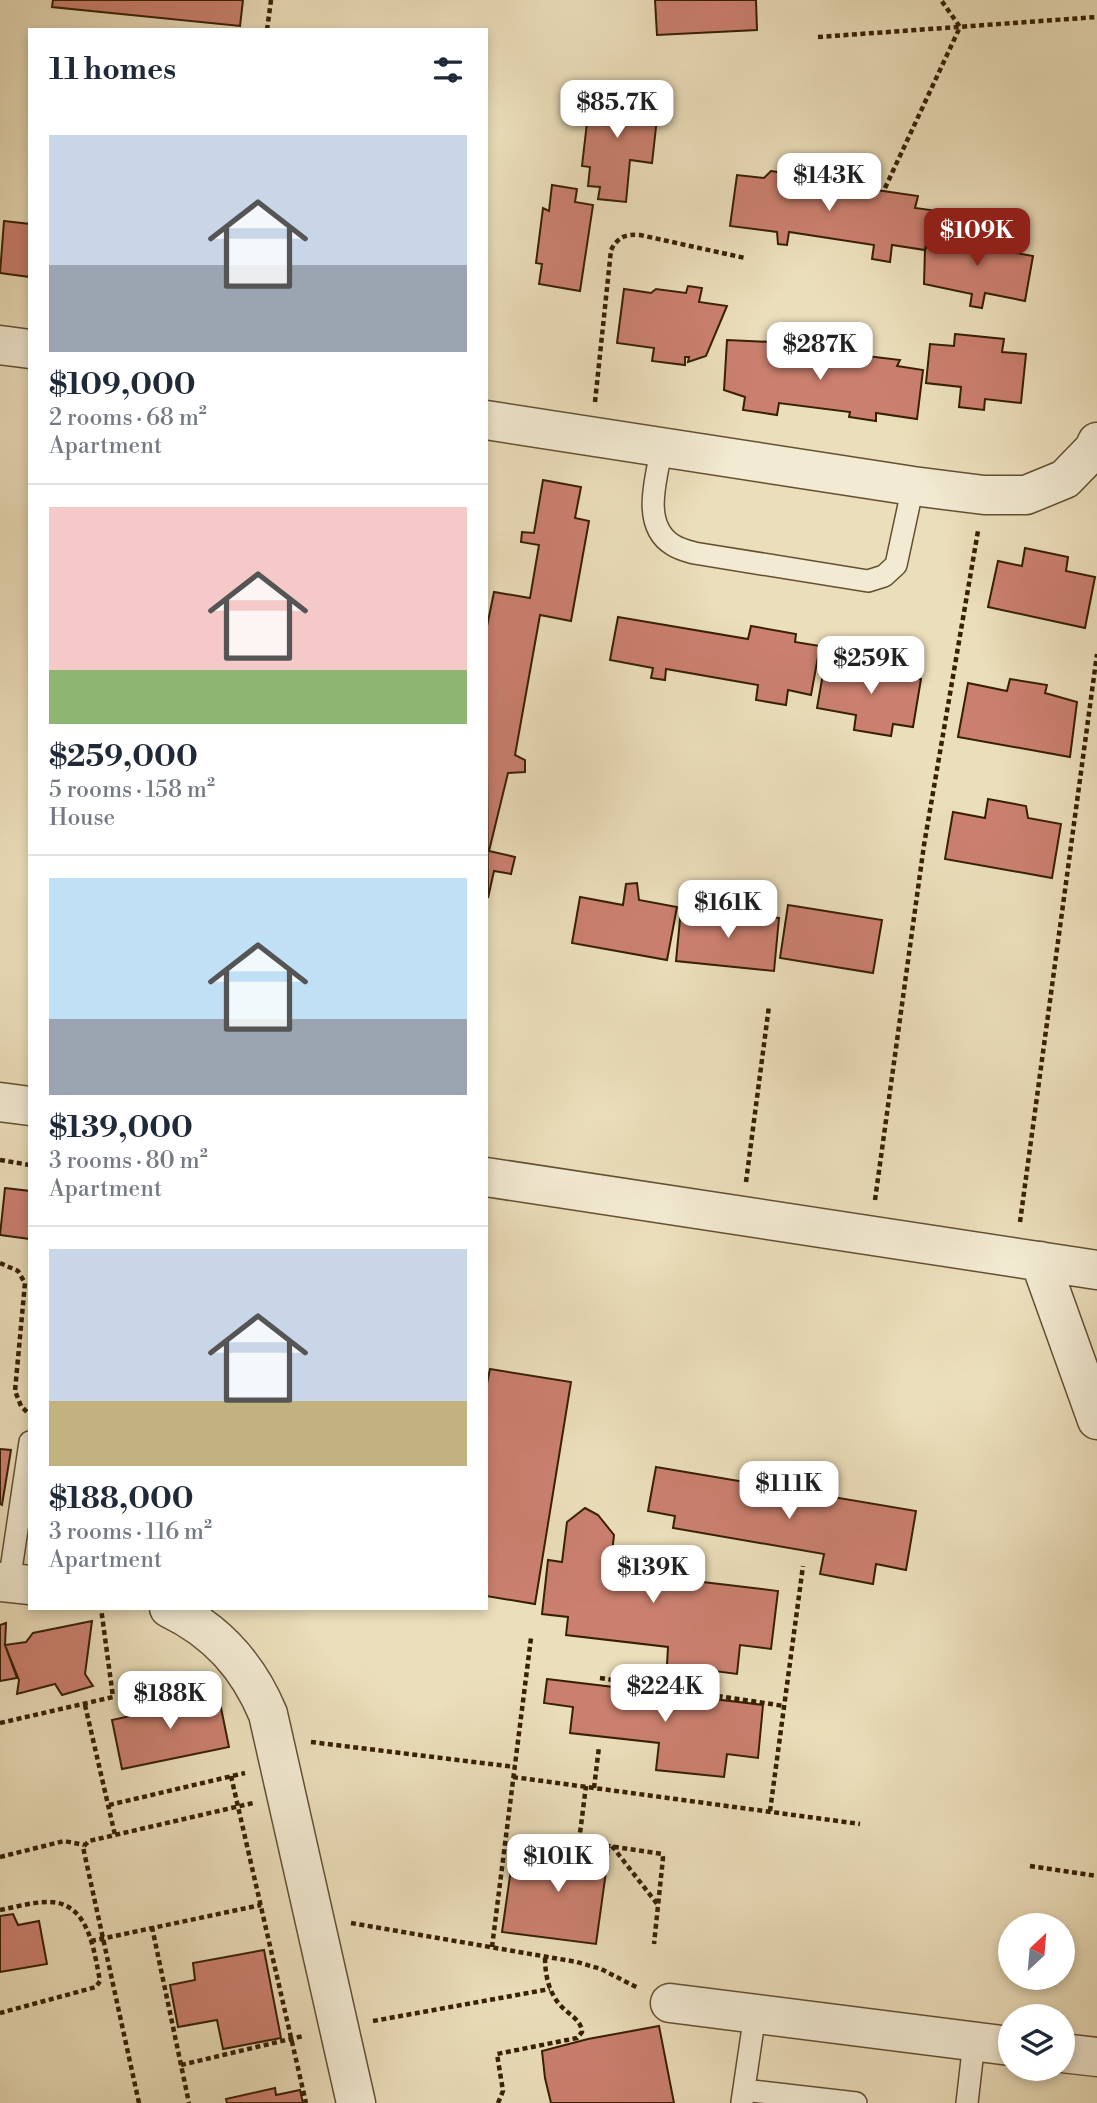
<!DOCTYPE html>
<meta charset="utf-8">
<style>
body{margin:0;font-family:"Libre Bodoni",serif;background:#f6f6f7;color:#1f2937;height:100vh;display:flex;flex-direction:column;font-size:26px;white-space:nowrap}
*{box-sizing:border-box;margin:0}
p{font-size:23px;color:#747a83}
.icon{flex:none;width:38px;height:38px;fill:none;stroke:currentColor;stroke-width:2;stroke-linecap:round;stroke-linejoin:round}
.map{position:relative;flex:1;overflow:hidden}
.side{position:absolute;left:28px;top:28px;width:460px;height:1582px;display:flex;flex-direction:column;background:#fff;border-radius:0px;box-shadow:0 4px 10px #0003}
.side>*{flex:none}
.needle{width:46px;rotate:26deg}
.tools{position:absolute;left:998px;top:1913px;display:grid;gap:14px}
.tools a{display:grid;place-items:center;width:77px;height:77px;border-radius:50%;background:#fff;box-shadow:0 4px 10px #0003;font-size:35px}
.price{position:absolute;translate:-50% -60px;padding:0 16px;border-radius:14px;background:#fff;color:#222;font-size:23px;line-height:46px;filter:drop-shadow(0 2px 4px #0008)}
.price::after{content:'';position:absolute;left:50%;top:42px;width:21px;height:16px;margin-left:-10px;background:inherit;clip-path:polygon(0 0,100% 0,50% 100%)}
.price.on{background:#8f2418;color:#fff}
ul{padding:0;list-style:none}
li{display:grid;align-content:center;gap:14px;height:371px;padding:0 21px}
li+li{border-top:2px solid #e0e1e3}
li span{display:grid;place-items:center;height:217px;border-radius:0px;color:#555}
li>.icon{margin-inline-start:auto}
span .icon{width:126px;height:126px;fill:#fffc;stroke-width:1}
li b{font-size:30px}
h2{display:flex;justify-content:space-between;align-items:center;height:84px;padding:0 21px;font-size:30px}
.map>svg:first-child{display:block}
</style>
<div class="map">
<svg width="1097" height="2103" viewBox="0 0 1097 2103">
<rect width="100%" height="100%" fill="#ebdeba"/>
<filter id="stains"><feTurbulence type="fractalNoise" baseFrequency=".00286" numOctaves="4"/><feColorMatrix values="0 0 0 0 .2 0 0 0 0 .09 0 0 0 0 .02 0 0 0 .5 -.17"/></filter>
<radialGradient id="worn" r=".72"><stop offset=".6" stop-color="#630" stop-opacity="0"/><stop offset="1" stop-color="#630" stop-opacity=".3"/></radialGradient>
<!-- building -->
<path fill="#cb806f" stroke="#371f05" stroke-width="2" d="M53 0H243L240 26 52 7Z
M655 0H756L757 30 657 35Z
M597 87 648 93 645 116 657 118 652 163 630 160 626 202 598 199 600 187 588 186 590 167 582 166 588 114 594 115Z
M771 171 817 178 815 190 861 196 862 188 918 196 915 208 931 210 925 250 892 245 890 262 872 259 874 245 789 232 787 245 778 244 777 232 730 226 737 175 764 178Z
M552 185 577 189 575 202 593 205 580 291 539 284 542 264 536 263 543 208 549 211Z
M4 221 30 224V277L0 273Z
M962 233 1012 243 1010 252 1033 256 1025 301 985 293 982 308 970 306 972 294 924 284 925 250 933 237 960 242Z
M688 286 702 288 699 302 727 306 706 356 688 362 689 357H685V365L652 361 654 348 617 343 624 289 651 293 656 289 686 293Z
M955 334 1004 339 1002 352 1026 354 1021 403 985 399 984 410 959 407 961 387 926 383 930 344 954 346Z
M727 340 794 343 792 355 850 361 851 354 900 360 897 366 923 370 917 419 876 413V421L849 417 850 412 779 403 777 415 743 410 745 397 724 390Z
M543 480 581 487 575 518 589 521 571 621 540 615 515 755 525 760V772L508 773 489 851 515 857 511 874 494 871 488 898 486 631 494 592 530 598 539 545 521 542 522 532 534 533Z
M1025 548 1068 557 1066 571 1095 577 1085 628 988 607 998 561 1022 566Z
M618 617 748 639 751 626 796 634 795 642 820 646 811 695 788 690 786 705 756 700 758 685 666 669 665 680 651 678 653 668 610 660Z
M852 659 888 665 892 674 921 679 913 727 893 724 891 736 854 730 856 715 817 708 824 668 850 672Z
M1010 679 1047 685 1045 693 1077 702 1070 757 958 737 968 683 1007 691Z
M988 799 1026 806 1028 818 1061 824 1052 878 945 859 953 812 985 818Z
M637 883 639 900 677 907 667 960 572 943 580 897 623 905 626 884Z
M788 905 882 920 873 973 780 958Z
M681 909 779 918 774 971 676 961Z
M5 1188 30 1191V1239L0 1235Z
M490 1369 571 1382 535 1604 486 1596V1388Z
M0 1449 11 1450 2 1505 0 1504Z
M656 1467 916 1511 906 1570 876 1564 873 1584 820 1574 824 1554 673 1528 675 1516 648 1511Z
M585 1508 598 1515 614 1535 610 1571 778 1591 771 1649 740 1645 737 1674 667 1665 668 1647 566 1635 568 1617 542 1614 548 1560 562 1562 567 1522Z
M92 1621 85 1674 93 1686 62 1695 55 1684 17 1694 19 1680 5 1645 26 1642 33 1633Z
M6 1623 5 1645 17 1678 0 1681V1625Z
M547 1679 763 1705 758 1758 727 1754 724 1777 656 1770 659 1743 570 1733 573 1707 544 1703Z
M177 1694 185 1705 219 1698 229 1747 122 1769 112 1720 140 1714 143 1700Z
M545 1841 609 1850 596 1944 502 1932 512 1862 541 1866Z
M13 1914 18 1925 39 1921 47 1964 0 1972V1916Z
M264 1950 281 2038 223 2049 217 2020 178 2027 170 1985 195 1980 193 1963Z
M659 2026 674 2103H551L545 2078 542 2051 588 2039Z
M275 2088 276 2095 300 2090 303 2103H227L226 2099Z"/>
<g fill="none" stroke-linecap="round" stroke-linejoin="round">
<!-- lane casing -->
<g stroke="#644f32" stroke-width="24">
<path id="lane" d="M662 447C657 476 640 525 673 545 679 549 687 551 694 553L868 581 884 576 896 565 913 486
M9 1583 30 1442
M744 2090 856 2103
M742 2102 755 2014
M967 2103 974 2042"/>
</g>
<!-- street casing -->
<g stroke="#644f32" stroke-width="41">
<path id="street" d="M0 345 30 349
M486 420 913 486 984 495H1026L1065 479 1094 449 1097 442
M0 1102 30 1106
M486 1177 1097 1270
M1040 1261 1097 1420
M0 1582 30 1585
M169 1608C217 1631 248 1666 268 1714L356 2103
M670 2003 1010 2046
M1062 2053 1097 2057"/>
</g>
<!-- path -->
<path stroke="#371f05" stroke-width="4.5" stroke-dasharray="5 3.5" stroke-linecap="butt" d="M267 30 271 0
M818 37 1097 17
M885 188 960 27 941 0
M595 402 611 250C618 237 625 234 640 235L745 258
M0 1160 30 1165
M746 1182 769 1006
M875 1200 924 845 978 531
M1020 1222 1097 654
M0 1263 18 1271 25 1283 15 1391 21 1406 29 1414
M600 1678 784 1706
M85 1705 115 1835
M0 1723 113 1697 101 1608
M311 1742 515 1767
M231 1776 306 2103
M513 1777 860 1824
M594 1788 599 1747
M109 1805 245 1773
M770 1811 803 1566
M555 1838 662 1854 663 1858 654 1944
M579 1841 586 1786
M612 1846 658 1905
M0 1857 64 1841 84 1845
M1030 1866 1097 1876
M0 1910C16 1907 32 1902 49 1902 89 1902 94 1951 100 1981L96 1987 0 2013
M351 1923 577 1962 601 1969 638 1988
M152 1927 189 2103
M91 1941 261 1905
M492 1947 531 1638
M373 2021 550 1989
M181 2065 303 2036
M139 2103 83 1847 89 1841 253 1803
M498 2103 503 2091 497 2054 577 2038 582 2032C581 2019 569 2015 561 2006 548 1992 545 1974 545 1956"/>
<!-- lane -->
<use href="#lane" stroke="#f2ead2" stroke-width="21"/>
<!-- street -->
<use href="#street" stroke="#f2ead2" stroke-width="38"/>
</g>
<rect width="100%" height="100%" filter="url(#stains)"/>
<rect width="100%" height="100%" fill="url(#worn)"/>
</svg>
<div class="tools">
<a><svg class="needle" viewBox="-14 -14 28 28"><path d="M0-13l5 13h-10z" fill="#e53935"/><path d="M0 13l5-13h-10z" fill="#747a83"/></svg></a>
<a><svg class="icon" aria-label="layers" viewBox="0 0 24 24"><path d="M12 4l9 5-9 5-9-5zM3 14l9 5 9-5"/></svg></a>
</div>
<b class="price" style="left:617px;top:140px">$85.7K</b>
<b class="price" style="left:829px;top:213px">$143K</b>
<b class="price on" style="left:977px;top:268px">$109K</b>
<b class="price" style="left:820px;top:382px">$287K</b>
<b class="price" style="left:871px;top:696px">$259K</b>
<b class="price" style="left:728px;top:940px">$161K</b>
<b class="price" style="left:789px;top:1521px">$111K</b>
<b class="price" style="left:653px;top:1605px">$139K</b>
<b class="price" style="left:665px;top:1724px">$224K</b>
<b class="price" style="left:170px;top:1731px">$188K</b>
<b class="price" style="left:558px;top:1894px">$101K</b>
<section class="side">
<h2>11 homes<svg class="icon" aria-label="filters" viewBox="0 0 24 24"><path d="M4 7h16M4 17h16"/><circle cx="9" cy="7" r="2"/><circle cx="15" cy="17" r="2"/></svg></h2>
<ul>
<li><span style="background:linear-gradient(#c9d6e8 60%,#9aa5b1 0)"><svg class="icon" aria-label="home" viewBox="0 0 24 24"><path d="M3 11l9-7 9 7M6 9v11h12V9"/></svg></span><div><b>$109,000</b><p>2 rooms · 68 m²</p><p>Apartment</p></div></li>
<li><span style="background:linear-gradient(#f6c9c9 75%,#8fb573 0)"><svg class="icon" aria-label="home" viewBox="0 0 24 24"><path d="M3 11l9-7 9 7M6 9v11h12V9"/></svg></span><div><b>$259,000</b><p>5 rooms · 158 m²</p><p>House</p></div></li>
<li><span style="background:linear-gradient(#bfe0f5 65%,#9aa5b1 0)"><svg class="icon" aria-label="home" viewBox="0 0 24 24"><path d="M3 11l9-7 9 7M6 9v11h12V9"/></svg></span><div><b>$139,000</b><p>3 rooms · 80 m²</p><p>Apartment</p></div></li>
<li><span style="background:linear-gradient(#c9d6e8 70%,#c2b280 0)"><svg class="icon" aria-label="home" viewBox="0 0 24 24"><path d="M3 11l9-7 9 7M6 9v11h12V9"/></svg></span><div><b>$188,000</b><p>3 rooms · 116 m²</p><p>Apartment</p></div></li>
</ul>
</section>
</div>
